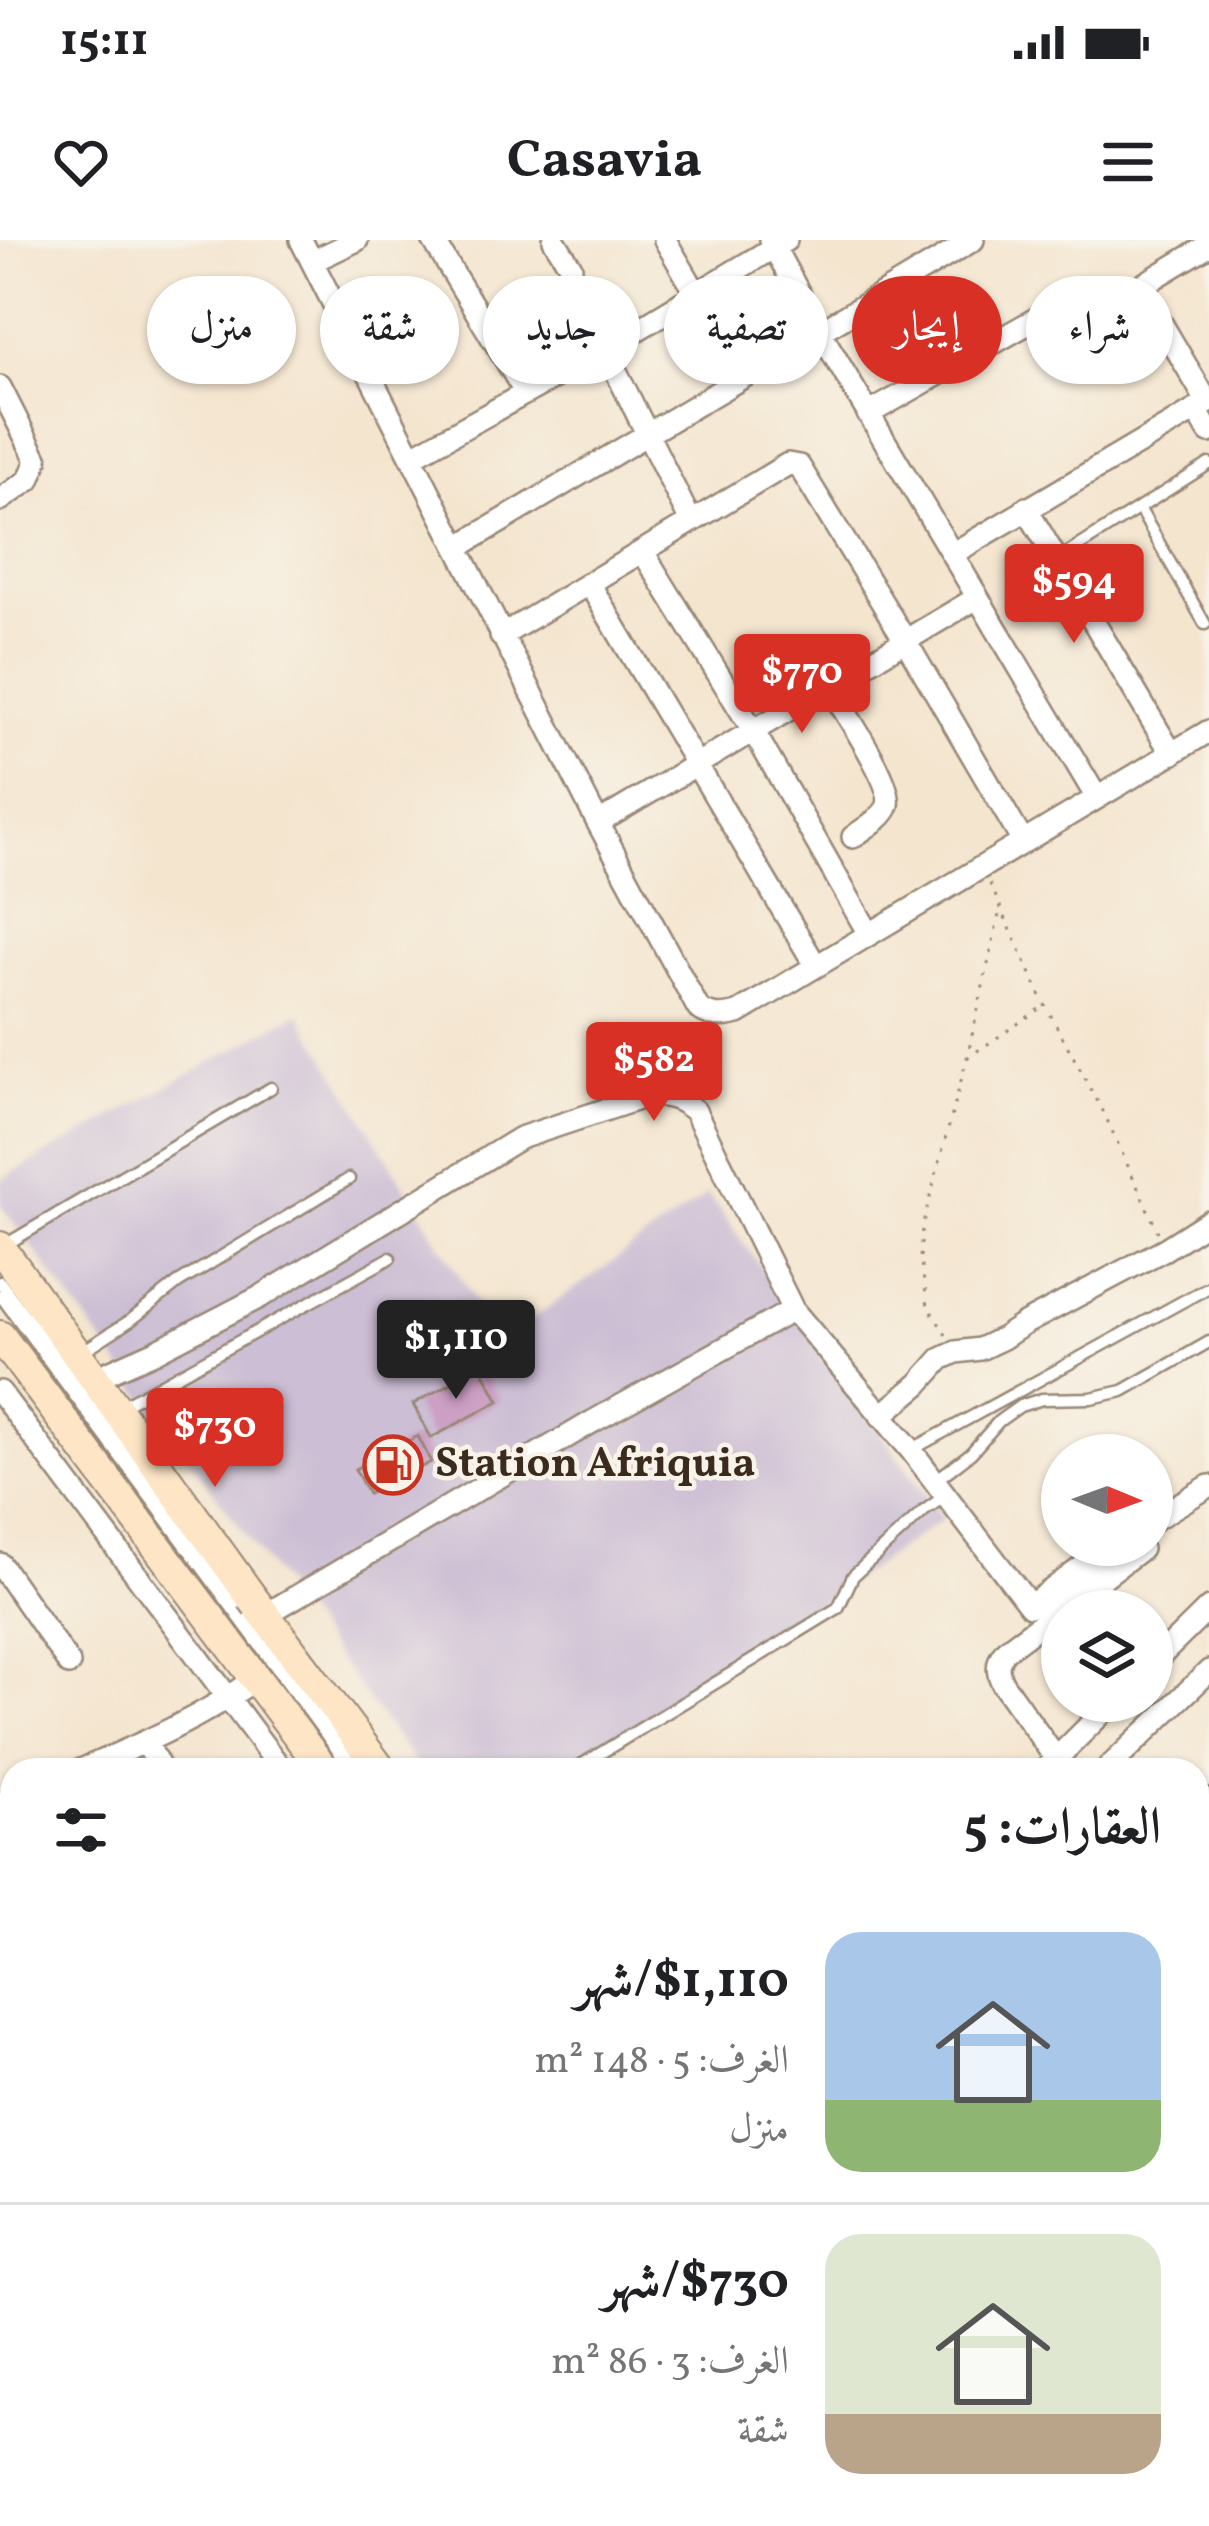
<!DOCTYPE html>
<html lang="ar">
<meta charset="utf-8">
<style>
body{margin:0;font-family:Vollkorn,Amiri,serif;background:#f2f2f2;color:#202124;direction:rtl;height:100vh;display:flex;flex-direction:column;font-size:45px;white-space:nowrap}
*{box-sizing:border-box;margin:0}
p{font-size:39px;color:#757577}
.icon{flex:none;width:66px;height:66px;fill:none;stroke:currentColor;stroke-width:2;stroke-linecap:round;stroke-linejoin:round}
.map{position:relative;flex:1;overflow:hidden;direction:ltr}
.details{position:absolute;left:0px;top:1518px;width:1209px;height:768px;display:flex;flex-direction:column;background:#fff;border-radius:36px 36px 0 0;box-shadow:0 3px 9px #0004;direction:rtl}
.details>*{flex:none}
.top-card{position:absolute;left:36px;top:36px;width:1137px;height:108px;direction:rtl;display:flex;gap:24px}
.needle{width:78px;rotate:91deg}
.buttons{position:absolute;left:1041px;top:1194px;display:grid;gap:24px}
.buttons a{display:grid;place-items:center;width:132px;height:132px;border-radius:50%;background:#fff;box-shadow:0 3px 9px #0004;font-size:60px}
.price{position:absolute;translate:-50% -102px;padding:0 27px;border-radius:12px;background:#d93025;color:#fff;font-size:39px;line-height:78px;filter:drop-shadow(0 3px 6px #0008)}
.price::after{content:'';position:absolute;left:50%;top:72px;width:36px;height:27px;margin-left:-18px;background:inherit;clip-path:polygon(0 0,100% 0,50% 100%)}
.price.active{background:#222;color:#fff}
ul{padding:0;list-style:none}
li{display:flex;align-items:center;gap:36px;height:300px;padding:0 48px}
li+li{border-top:3px solid #e0e0e0}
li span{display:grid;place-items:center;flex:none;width:336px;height:240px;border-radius:36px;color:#555}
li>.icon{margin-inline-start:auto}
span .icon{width:144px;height:144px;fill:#fffc;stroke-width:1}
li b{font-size:51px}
h2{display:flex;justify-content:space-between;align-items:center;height:144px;padding:0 48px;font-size:51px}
.tag{padding:0 42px;border-radius:54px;background:#fff;box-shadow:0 3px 9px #0004;font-size:42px;line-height:108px}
.tag.active{background:#d93025;color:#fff}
.status{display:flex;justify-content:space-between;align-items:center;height:84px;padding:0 60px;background:#fff;direction:ltr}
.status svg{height:33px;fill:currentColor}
header{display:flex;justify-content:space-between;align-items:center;height:156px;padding:0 48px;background:#fff;font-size:54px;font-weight:700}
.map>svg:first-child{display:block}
</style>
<div class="status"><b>15:11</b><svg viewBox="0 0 49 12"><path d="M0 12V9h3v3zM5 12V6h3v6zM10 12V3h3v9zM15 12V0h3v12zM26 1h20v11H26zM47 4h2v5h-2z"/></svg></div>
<header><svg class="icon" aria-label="menu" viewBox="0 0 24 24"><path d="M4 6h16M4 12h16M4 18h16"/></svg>Casavia<svg class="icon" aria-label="heart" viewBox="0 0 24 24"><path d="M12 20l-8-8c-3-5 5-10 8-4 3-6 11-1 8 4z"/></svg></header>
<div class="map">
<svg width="1209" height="2286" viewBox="0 0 1209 2286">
<rect width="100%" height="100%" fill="#f7f3e8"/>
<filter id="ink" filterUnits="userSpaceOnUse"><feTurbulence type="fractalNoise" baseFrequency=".00833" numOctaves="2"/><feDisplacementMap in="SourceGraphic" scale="24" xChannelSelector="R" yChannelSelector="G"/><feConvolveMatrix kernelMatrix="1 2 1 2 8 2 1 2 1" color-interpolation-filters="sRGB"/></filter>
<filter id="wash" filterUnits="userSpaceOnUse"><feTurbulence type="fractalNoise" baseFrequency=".004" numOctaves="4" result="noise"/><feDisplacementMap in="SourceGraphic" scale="48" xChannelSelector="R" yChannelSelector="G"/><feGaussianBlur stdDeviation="2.7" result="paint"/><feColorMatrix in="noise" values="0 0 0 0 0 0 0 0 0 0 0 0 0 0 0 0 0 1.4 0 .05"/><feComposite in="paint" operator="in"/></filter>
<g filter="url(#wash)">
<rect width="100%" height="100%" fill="#f4e5cf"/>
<!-- industrial -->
<path fill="#ccbed4" d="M299 773 500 1102 708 954 943 1279 577 1530H420L0 964V940Z"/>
<g id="blocks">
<!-- building -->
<path fill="#cc9fc4" d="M481 1127 499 1161 431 1198 413 1164Z
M418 1196 431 1222 368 1254 355 1229Z"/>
</g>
</g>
<g filter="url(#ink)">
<use href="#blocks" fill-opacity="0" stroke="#988876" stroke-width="3"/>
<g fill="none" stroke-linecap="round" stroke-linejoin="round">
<!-- service casing -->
<g stroke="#988876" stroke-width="15">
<path id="service" d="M1139 268 1205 384
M1057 320 1209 224
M5 1005 271 848
M0 1042 238 1363
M0 1055 352 1530
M80 1113 131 1080 178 1043 349 939
M120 1167 390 1018
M911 1210 1209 1047
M935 1241 971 1213 999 1181 1020 1166 1042 1159 1091 1158 1123 1151 1209 1102
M249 1378 361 1530
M573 1530 838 1368 853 1336 924 1271 946 1255
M963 2274 973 2286"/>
</g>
<!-- minor casing -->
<g stroke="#988876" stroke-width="26">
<path id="minor" d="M301 0 598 583 698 768C712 778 722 777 738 773L1209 491
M433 0 525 152
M554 0 571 27
M665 0 696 53
M770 0 820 92 1097 558
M313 21 357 0
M1140 47 1208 163
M605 109 691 282
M0 147 37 220 29 240 0 260
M1196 170 1209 192
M868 174 1064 63 1072 61H1116L1209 5
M413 216 605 109 786 0
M1026 268 1172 514
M458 307 973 0
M643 312 754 492 869 694
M952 314 1209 162
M590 345 816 726
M501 396 788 224 799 226 905 400 1023 602
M829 446C842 468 894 544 888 565 884 578 864 588 853 597
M598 583 977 358
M93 1139 154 1112 260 1057 520 898 650 855C669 855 681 859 695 871L793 1070 911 1210 1030 1366 1112 1305
M0 1152 282 1530
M881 1176 919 1144 941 1119 956 1112 980 1109 1003 1098 1024 1084 1165 1009 1209 981
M1152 1281 1209 1246
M0 1324 69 1424
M265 1375 592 1182 793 1070
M1152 1424 1209 1368
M146 1502 161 1530
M81 1530C142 1504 203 1477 257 1438
M1045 1530 1114 1461
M1064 1530 1003 1444C996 1431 996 1421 1006 1410L1141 1309
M1106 1530 1209 1431
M0 1564 12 1559
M1197 1572 1209 1560
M0 1608 12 1631
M1197 1665 1209 1677
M0 1669 12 1663
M0 1755 12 1749
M0 1788 12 1781
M1197 1863 1209 1851
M0 1906 12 1926
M1197 1908 1209 1896
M1197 1922 1209 1933
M1197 2027 1209 2015
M0 2033 12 2027
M0 2136 12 2129
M1197 2187 1209 2175
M47 2286 56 2274
M428 2286 448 2274
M1093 2286 1105 2274"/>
</g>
<!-- secondary casing -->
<g stroke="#988876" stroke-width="34">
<path id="secondary" d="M0 1007 250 1355 381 1530
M0 1096 324 1530
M939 2274 949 2286
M987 2274 997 2286"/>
</g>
<!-- path -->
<path stroke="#988876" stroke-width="3" stroke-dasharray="3 9" stroke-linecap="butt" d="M990 644 1045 765 1103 871 1158 992
M967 818 1044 766
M946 1095 928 1066 920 1018 922 987 967 818 1000 670"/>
<!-- service -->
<use href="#service" stroke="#fff" stroke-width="10"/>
<!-- minor -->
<use href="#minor" stroke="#fff" stroke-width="21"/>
<!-- secondary -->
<use href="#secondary" stroke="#fde5c5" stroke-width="30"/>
</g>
</g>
<!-- icons -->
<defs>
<g id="fuel-ring" transform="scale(3)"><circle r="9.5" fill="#f7f3e8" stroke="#c8321e" stroke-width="1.5"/><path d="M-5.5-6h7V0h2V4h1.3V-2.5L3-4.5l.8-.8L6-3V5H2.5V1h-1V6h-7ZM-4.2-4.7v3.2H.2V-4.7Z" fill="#c8321e"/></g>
</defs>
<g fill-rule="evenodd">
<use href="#fuel-ring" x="393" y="1225"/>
</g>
<g text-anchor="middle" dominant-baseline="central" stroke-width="9" stroke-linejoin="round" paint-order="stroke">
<!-- poi labels -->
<g font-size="42" font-weight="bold" fill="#3b2a1e" stroke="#f7f3e8" text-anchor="start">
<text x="435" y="1225">Station Afriquia</text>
</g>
</g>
</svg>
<div class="buttons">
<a><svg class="needle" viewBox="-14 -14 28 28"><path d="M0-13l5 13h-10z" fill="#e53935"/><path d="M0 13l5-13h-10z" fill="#757577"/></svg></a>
<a><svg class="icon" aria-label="layers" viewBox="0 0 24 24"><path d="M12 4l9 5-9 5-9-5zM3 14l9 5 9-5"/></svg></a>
</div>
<b class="price" style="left:1074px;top:406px">$594</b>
<b class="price" style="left:802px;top:496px">$770</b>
<b class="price" style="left:654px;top:884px">$582</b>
<b class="price active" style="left:456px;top:1162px">$1,110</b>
<b class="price" style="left:215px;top:1250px">$730</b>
<div class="top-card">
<a class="tag">شراء</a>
<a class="tag active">إيجار</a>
<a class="tag">تصفية</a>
<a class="tag">جديد</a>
<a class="tag">شقة</a>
<a class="tag">منزل</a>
</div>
<section class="details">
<h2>العقارات: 5<svg class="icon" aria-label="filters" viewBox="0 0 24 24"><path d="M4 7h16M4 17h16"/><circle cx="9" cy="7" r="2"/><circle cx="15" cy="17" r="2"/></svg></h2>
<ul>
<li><span style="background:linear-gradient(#a9c7e8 70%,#8fb573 0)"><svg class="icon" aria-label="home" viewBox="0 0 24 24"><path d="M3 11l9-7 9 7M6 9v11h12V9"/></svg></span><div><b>$1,110/شهر</b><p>الغرف: 5 · 148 m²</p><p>منزل</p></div></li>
<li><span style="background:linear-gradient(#dfe7d0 75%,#b9a48a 0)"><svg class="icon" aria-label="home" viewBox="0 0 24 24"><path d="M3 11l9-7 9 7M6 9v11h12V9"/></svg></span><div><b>$730/شهر</b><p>الغرف: 3 · 86 m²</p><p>شقة</p></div></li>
</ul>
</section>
</div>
